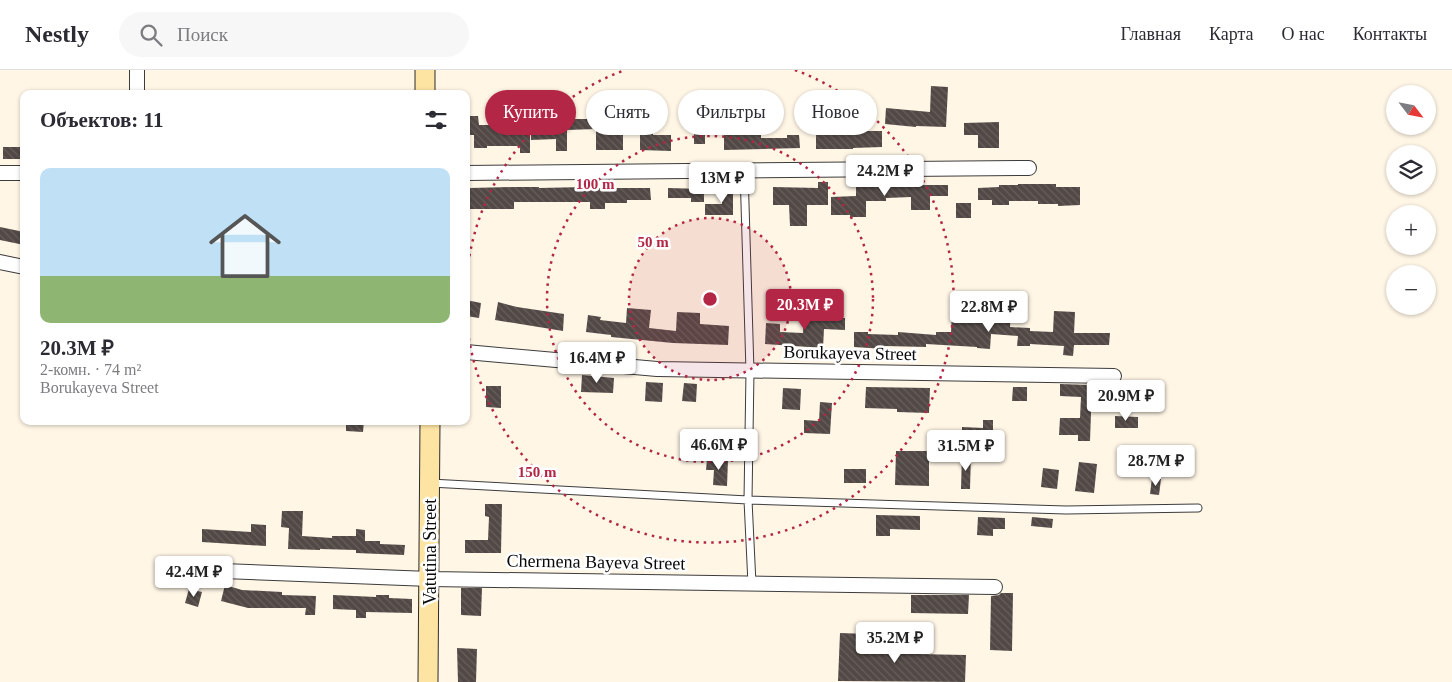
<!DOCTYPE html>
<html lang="ru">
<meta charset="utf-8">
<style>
body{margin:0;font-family:Georgia,serif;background:#f7f7f7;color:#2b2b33;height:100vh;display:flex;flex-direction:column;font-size:19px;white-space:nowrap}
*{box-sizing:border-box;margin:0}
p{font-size:16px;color:#7c7c81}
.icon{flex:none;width:28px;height:28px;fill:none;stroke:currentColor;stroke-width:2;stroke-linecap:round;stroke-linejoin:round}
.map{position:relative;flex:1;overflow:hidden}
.drawer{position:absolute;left:20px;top:20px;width:450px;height:335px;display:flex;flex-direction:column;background:#fff;border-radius:10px;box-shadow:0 1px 4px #0004}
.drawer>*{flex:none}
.top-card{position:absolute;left:485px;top:20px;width:475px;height:45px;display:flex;gap:10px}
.needle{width:32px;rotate:122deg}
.buttons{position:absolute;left:1386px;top:15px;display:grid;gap:10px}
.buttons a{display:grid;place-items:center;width:50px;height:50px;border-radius:50%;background:#fff;box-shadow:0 1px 4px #0004;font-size:25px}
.price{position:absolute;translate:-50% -42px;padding:0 11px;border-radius:5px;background:#fff;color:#222;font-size:16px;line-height:32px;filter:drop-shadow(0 1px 2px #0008)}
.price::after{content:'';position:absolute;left:50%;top:30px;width:15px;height:11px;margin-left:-8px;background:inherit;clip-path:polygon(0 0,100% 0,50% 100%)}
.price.selected{background:#b42645;color:#fff}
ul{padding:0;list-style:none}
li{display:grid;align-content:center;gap:10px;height:265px;padding:0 20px}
li span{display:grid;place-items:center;height:155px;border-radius:10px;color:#555}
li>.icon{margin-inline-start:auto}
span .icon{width:90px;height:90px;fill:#fffc;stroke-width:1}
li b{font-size:21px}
h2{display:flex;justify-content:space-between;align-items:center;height:60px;padding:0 20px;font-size:21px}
.chip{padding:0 18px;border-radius:22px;background:#fff;box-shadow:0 1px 4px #0004;font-size:18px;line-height:45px}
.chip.selected{background:#b42645;color:#fff}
header{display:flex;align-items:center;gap:30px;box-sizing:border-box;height:70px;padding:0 25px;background:#fff;border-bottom:1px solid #e1e1e2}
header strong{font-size:24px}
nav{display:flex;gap:28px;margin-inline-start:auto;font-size:18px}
.search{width:350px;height:45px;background:#f7f7f7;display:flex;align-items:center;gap:12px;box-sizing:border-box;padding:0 18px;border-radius:28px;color:#7c7c81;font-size:19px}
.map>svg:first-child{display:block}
</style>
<header>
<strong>Nestly</strong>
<div class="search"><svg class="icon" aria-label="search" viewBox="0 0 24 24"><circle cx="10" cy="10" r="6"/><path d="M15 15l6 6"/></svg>Поиск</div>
<nav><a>Главная</a><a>Карта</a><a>О нас</a><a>Контакты</a></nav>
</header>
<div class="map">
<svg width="1452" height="612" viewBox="0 0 1452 612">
<defs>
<pattern id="building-back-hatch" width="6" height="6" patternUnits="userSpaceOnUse" patternTransform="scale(1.25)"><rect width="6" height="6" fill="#524946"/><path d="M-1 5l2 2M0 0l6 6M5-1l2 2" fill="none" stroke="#665f5c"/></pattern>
</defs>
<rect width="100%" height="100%" fill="#fff6e6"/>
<!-- building -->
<path fill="url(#building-back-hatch)" d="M931 16 948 17 946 57 916 56V57L885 54 886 38 930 42Z
M531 43H548V47H567V49H609V56H623V80H596V59L567 60V81H556V69L531 70Z
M467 46H478L479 55H511V63H530V83H520V76H487V78H474V65H466Z
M849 49V56H853V61H882V77L853 78V79H816V64H832V50Z
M999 52V78H978V65H964V53Z
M728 57H739V62L761 63V68H787V65H799L800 78 724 80V65H728Z
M640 59H653V65H671V81L640 80Z
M694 60H705V74H694Z
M3 77H24V89H3Z
M876 109H886V115H948V126H930V140H911V127L886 128V131H866V147H850V145H831V127L856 126V112H876Z
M818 112H828V135H807V156H790L789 135H773V117L818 118Z
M1018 114H1056V117H1080V135L1058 136V134H1038V131H1009V135H992V130H978V118L999 117V115H1018Z
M514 117H539V118L585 117V118H650L651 130H627V133H605V139H590V132H514V139H470V118Z
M722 117H733V145H705V134H722Z
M668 118 704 119V132H691V128H668Z
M956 133H971V148H956Z
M0 157 24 162V175L0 170Z
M466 230 481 233 479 248 466 246Z
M498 232 517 237 564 244 563 261 495 250Z
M971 235 992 236V240L1011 241 1010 257 1030 258V261L1053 262 1054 241 1075 242 1074 263H1110L1109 275H1074L1073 286 1063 285 1064 276 1030 274V276H1017L1018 266 991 264 990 279 977 278V277L926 274V277L885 276V279L854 277V262H868V264L898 265V262L936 265V262H951L952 242H970Z
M627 238 651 240 649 258 676 261 677 242 700 243V254L729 256 728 275 673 273 611 267V265L586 262 588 245 601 247 600 250 626 253Z
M804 241 825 242V248H845V260L824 259 823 278 765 274 766 253 780 254V262L803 263Z
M582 305 614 308 613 323 581 322Z
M646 312 663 313 662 332 645 331Z
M684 313 697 314 696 332 682 331Z
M1060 314 1092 315 1090 371H1078V365H1059L1060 348H1080L1081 327 1060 326Z
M486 316H501V338L486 337Z
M866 317 930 318 929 343 897 342V339L865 338Z
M1013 317H1027V331H1012Z
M783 318 801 319 800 340 782 339Z
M820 332 832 333 830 364 804 363V350L819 351Z
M1115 346 1138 347V358H1115Z
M983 350H993V369L962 368V357L983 358Z
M346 351H364L363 362 346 361Z
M896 381H929V416L895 415Z
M962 384H971L970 419H961Z
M707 389 728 390 727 416 713 415 714 400H706Z
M1079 392 1097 394 1094 423 1075 421Z
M1043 398 1059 400 1057 419 1041 417Z
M844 399H866V413H844Z
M1152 408 1161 409 1159 425 1150 424Z
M485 434H502L501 483H465V470H488L489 447 485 446Z
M282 441H303L302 466 332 468V466H356V459L365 460V471H380V474L405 475 404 485 356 483V480L320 479V480L288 479 289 458 281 457Z
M876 445 920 446V460L890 459V466H876Z
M978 447 1005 448V459H993V466L977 465Z
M1032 447 1053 449 1052 458 1031 456Z
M251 454 266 455V476L202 472V459L251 462Z
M225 515 242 520 282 522V525L316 526 315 545H305L306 538H248L221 531Z
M461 518H482L481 546 461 545Z
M189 519 202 522 198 537 185 533Z
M1001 523H1013L1012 581 990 580 991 526 999 525Z
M333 525 376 527V525H389V528L412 529V543L366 542V548H356V540L333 539Z
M911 525H969L968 544 911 543Z
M840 563 868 564 867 583 966 585 965 612 838 611Z
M457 578 477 579 476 612H458Z"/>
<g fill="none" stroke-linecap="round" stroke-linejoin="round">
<!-- lane casing -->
<g stroke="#3c3c3c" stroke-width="9">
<path id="lane" d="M744 100 750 301 748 430 752 514
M430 413 748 430 1066 440 1198 438"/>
</g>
<!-- street casing -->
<g stroke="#3c3c3c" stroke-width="16">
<path id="street" d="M137 24V0
M0 103H24
M466 103 1029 98
M0 192 24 197
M466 282 657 299 1114 306
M196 500 430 509 995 517"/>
</g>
<!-- secondary casing -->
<g stroke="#2b2b2b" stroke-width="21">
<path id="secondary" d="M425 0V24
M428 612 430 351"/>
</g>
<!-- lane -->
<use href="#lane" stroke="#fff" stroke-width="7"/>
<!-- street -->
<use href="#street" stroke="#fff" stroke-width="14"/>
<!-- secondary -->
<use href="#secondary" stroke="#fde4a3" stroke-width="19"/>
</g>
<!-- distance rings -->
<circle cx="710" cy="229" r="81" fill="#b42645" fill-opacity=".12"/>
<g fill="none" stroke="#b42645" stroke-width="2.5" stroke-dasharray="2.5 5">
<circle cx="710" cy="229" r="81"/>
<circle cx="710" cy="229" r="163"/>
<path d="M466 216A244 244 0 0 1 625 0M795 0A244 244 0 1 1 466 242"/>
</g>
<g text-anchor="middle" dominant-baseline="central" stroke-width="5" stroke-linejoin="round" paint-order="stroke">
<!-- street labels -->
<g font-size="18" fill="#090909" stroke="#fff">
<text transform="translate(850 283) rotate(1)">Borukayeva Street</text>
<text transform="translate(430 482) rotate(-90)">Vatutina Street</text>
<text transform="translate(596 492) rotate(1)">Chermena Bayeva Street</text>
</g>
</g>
<circle cx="710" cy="229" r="8" fill="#b42645" stroke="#fff" stroke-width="2.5"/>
<g font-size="15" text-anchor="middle" font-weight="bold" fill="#b42645" stroke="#fff" stroke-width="5" stroke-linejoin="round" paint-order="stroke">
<text x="595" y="119">100 m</text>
<text x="653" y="177">50 m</text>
<text x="537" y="407">150 m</text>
</g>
</svg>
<div class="buttons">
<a><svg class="needle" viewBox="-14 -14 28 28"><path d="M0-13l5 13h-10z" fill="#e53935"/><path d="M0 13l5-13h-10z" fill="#7c7c81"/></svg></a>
<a><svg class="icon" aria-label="layers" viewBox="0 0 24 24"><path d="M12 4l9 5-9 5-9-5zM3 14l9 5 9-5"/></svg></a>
<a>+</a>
<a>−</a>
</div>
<b class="price" style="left:885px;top:127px">24.2M ₽</b>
<b class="price" style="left:722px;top:134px">13M ₽</b>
<b class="price selected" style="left:805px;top:261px">20.3M ₽</b>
<b class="price" style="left:989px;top:263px">22.8M ₽</b>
<b class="price" style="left:597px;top:314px">16.4M ₽</b>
<b class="price" style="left:1126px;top:352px">20.9M ₽</b>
<b class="price" style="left:719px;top:401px">46.6M ₽</b>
<b class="price" style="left:966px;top:402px">31.5M ₽</b>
<b class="price" style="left:1156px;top:417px">28.7M ₽</b>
<b class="price" style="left:194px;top:528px">42.4M ₽</b>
<b class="price" style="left:895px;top:594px">35.2M ₽</b>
<div class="top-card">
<a class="chip selected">Купить</a>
<a class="chip">Снять</a>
<a class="chip">Фильтры</a>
<a class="chip">Новое</a>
</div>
<section class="drawer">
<h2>Объектов: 11<svg class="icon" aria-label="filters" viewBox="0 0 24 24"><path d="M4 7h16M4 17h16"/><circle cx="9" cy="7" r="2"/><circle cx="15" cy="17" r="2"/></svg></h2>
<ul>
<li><span style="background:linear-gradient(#bfe0f5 70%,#8fb573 0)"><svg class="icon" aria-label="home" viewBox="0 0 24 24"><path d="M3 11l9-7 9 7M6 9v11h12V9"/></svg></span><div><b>20.3M ₽</b><p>2-комн. · 74 m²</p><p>Borukayeva Street</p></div></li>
</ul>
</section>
</div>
